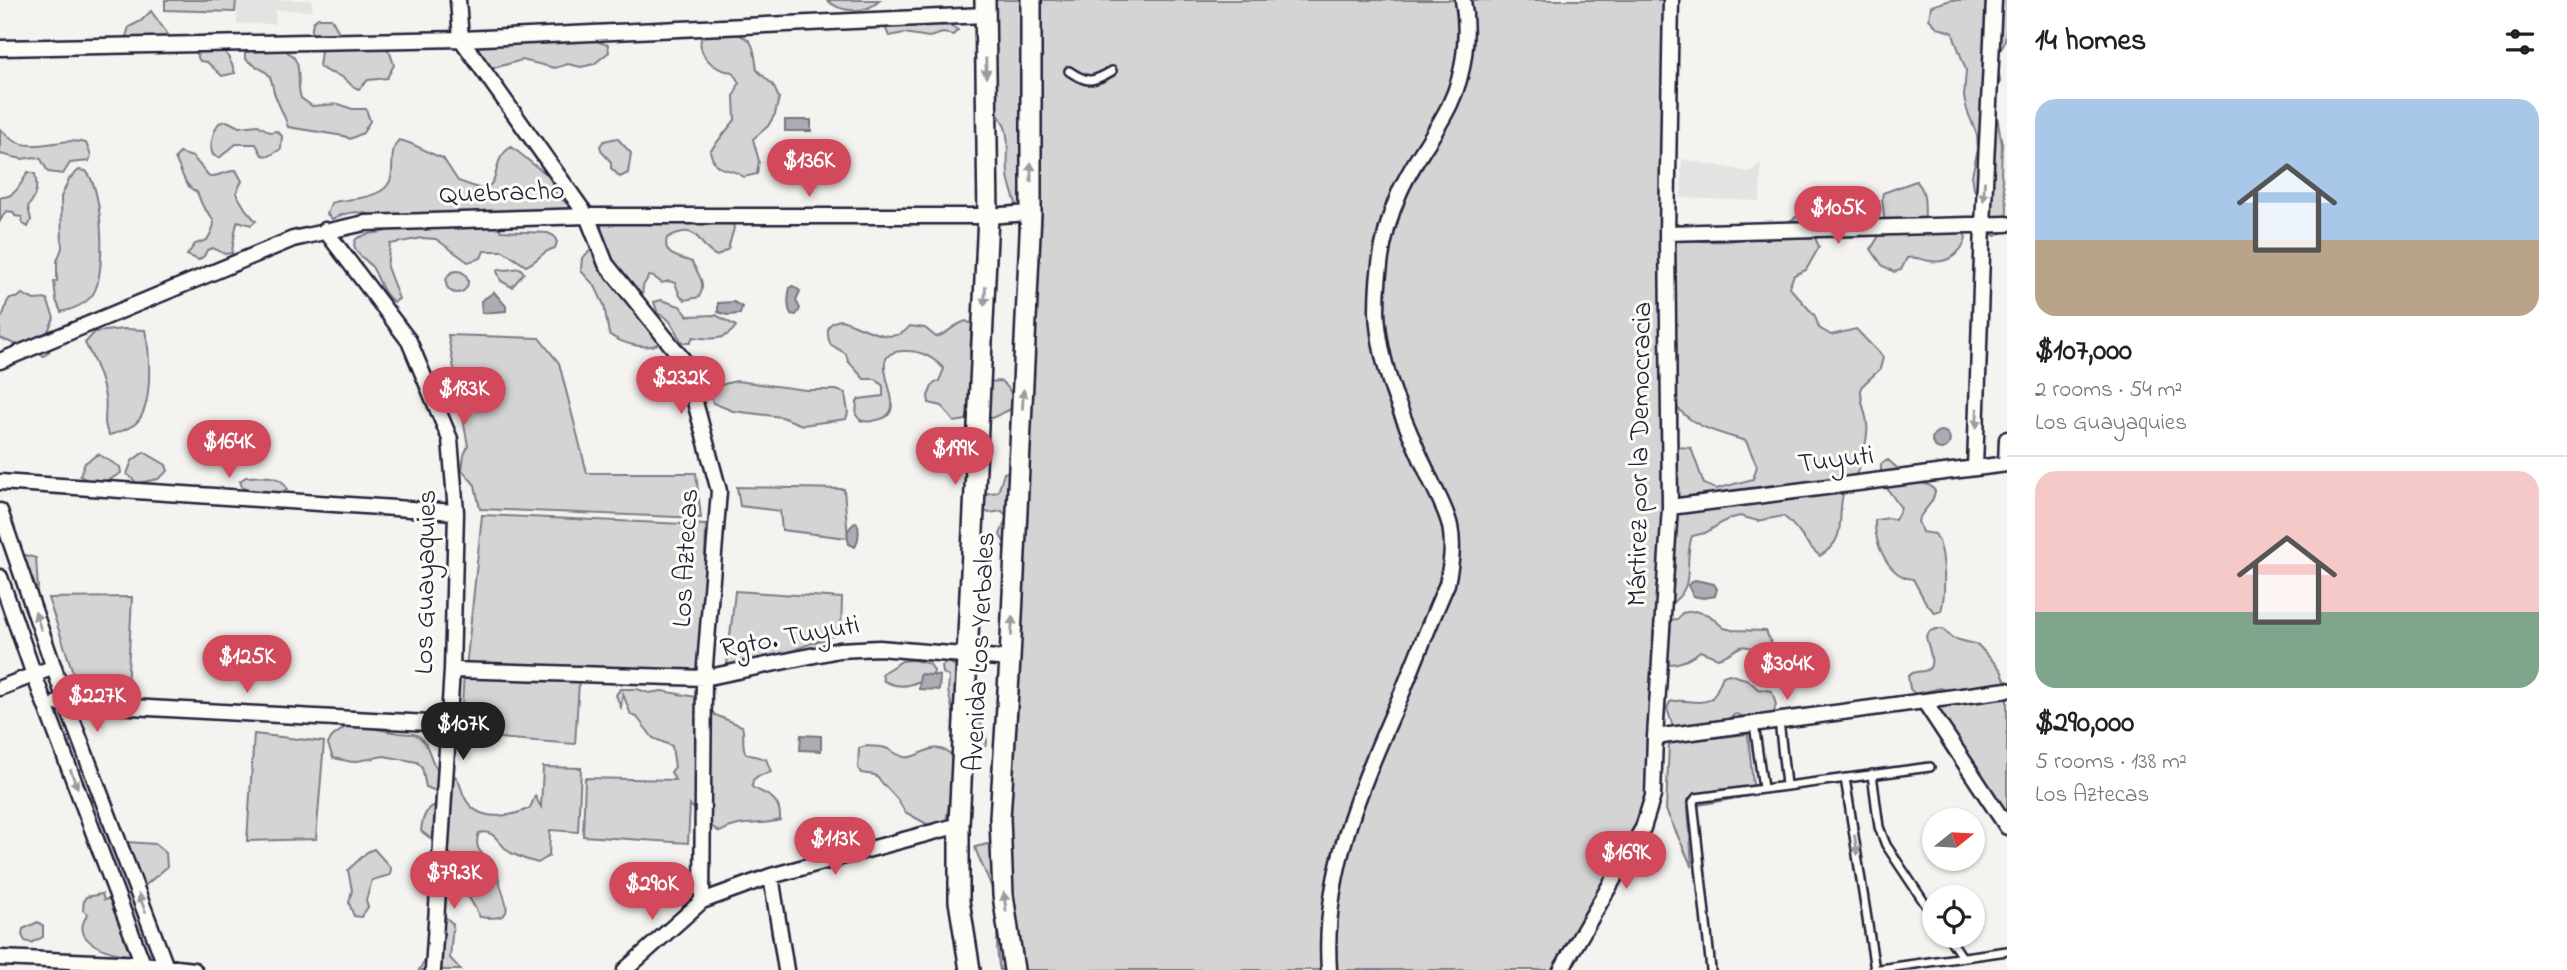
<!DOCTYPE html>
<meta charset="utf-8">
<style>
body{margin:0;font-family:"Indie Flower",sans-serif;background:#f2f2f2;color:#202124;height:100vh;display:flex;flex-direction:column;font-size:26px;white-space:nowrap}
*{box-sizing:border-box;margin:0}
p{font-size:23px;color:#757577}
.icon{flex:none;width:38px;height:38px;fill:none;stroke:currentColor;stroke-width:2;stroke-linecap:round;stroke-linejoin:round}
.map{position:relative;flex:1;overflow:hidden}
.side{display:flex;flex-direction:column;background:#fff;width:560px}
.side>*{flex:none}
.needle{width:46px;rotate:72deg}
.controls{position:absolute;left:1922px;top:808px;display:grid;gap:14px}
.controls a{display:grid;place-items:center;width:63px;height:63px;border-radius:50%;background:#fff;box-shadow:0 2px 5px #0004;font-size:35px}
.price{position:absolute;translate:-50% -60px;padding:0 16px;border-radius:24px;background:#d1495b;color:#fff;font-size:23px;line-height:46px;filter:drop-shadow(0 2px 4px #0008)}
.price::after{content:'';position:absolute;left:50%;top:42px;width:21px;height:16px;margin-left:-10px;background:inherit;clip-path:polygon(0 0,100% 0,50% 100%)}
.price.on{background:#222;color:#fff}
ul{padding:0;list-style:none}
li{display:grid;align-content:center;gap:14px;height:371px;padding:0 28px}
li+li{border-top:2px solid #e0e0e0}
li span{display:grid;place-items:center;height:217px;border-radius:21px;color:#555}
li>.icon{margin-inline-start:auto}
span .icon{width:126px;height:126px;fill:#fffc;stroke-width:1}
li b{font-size:30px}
h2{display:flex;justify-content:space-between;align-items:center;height:84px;padding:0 28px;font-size:30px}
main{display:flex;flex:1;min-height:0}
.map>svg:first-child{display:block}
</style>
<main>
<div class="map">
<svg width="2007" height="970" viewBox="0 0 2007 970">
<rect width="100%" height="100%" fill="#f4f3ef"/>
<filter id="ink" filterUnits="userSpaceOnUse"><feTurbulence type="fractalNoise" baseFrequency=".0143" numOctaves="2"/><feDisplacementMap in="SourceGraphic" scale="14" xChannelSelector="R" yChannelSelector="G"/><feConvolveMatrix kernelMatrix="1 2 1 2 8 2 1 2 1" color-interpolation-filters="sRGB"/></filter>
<g filter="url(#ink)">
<!-- built -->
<path fill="#e4e3e2" d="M237 0H312V11L276 10 275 24H237Z
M1682 159 1750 172 1761 163 1760 201 1681 198Z"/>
<!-- green -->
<path fill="#d5d4d5" stroke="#7c7b88" stroke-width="2" fill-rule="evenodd" d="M165 0H236L235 12 165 10Z
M827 0H880C867 14 840 13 827 0Z
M982 0H1671L1668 239C1707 242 1736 245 1774 230 1782 227 1790 220 1798 216L1809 223 1819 247 1806 270 1794 275 1789 287 1815 316 1819 328 1831 335 1856 329 1883 357 1880 369 1861 387C1860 405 1866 410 1867 424 1869 434 1861 467 1855 476 1852 481 1847 483 1845 488 1834 515 1851 537 1820 556 1804 544 1799 527 1783 516L1758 521 1740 516 1728 519 1705 533 1692 536C1682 564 1699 588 1667 606L1666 620 1678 619 1682 613 1695 611 1709 615 1724 628 1732 630 1766 631 1771 643 1760 651C1734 640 1741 652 1718 658L1700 651C1692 659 1682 663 1670 664L1666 659 1653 796 1561 970H1000C994 946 1000 922 995 898 991 880 980 864 975 847L988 844 1001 867 1007 547 1000 535 1007 516 1002 511 989 513 982 510 984 494 998 492 1004 473 1010 471 1025 249C1019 236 1019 226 1018 212 1016 199 1009 188 1008 174 1006 151 1013 131 996 112ZM1673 402C1691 428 1718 432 1746 441L1757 466 1753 479 1716 489 1704 484 1691 448 1678 447 1671 451Z
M1951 0H2007V30L2004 44 1997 56 2000 82 1993 94 2002 144 2001 173 2007 206 2006 231 1995 236 1984 227 1980 200 1974 189 1972 175 1978 149 1977 135 1967 110 1964 97 1966 70 1952 32 1938 28 1929 19 1931 6Z
M151 11 169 36 164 43 125 40 129 27 141 21Z
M318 18H331L341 36 385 47 390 53 394 65 387 78 368 80 359 89C351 87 351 84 345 79 337 73 327 74 319 66L321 52 311 35 313 22Z
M890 22 952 26 958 30 953 35 943 33 929 37 904 33 889 36 885 27Z
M723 29C754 40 752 37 757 70L773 85 779 98 775 114 768 126 753 139 759 161 757 174 744 177C728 165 716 176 710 151L735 120 734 96 739 83 733 72C714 72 692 51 704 32Z
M205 35C221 42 230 57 235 73L222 76 207 62 200 61C194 52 193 46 199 37Z
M577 39H590L608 45 609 52 594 64 581 67 568 64 555 68 522 60 490 69 465 41H564Z
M245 45C261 46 290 44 297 63 300 74 297 87 301 98L312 106 339 104 352 109H366L370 121 363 133 350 139 344 136 288 127C285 116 279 106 275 95 272 89 273 79 268 74 261 67 252 66 245 58Z
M227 121 239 127 258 125 270 132 277 131 282 136 281 149 269 156 262 155 256 144H236L219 158 213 155C209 147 213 131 219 123Z
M0 129C5 132 8 137 13 140 33 153 64 136 86 143L91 155 89 161 70 163 63 174 48 172 41 159 35 157 22 159 0 154Z
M617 138 631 153 628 173 620 177 611 168V162L602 152 600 146 604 141Z
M399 140C415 143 427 153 443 158L458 181 484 190C503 178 490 161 511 147 525 156 534 167 549 175L557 195 568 205 570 212 498 225 501 231 548 233 554 236 557 242 555 248C542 251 538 261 526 266L503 251H484L481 258 468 262 436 239 422 238 390 244 387 267 399 299 394 302C381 293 380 279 372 267 366 258 357 257 354 245L356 239C368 231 381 235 394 228 372 213 357 206 332 219L327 214 331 203C348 198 366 200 381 191 401 179 385 155 399 140Z
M180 153 193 157 210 177 236 170 242 181 236 193 246 210 256 221 251 225 238 221C235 227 233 245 232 253L225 254 213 248 207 250 204 256 199 260 187 255 195 244 207 240C217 223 216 222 205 209 201 205 200 198 197 192 185 188 181 170 175 158Z
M79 170 86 171C103 190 105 265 96 288 91 302 74 309 61 312L56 300 54 281H57V261L62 248 61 197 69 179Z
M28 172 35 174C38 188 36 196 28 207L31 220 28 227 22 223V217L15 216 13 212 6 211 0 221V197C15 199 21 183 28 172Z
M1916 181C1927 191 1924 205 1925 218L1929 222 1964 232 1966 238C1961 254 1948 264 1930 261 1921 260 1917 256 1907 258L1901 270 1894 272 1882 265 1871 249 1885 226 1882 199 1883 193Z
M601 220 732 222 734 228 728 249 717 256C697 249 702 219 667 238 662 256 679 257 692 262 698 274 707 284 699 297L685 300 680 296 675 283 669 281 662 283 654 277 649 276 643 286 642 299 664 338C656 354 620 344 609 334L604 305 595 286 581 271 582 258 602 240Z
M520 268 524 273 512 287 501 281 497 271 499 269 506 270Z
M446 282a11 11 0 1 1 22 0a11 11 0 1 1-22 0Z
M22 294 34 300 47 299 54 318 48 331 51 345 49 352 44 356 0 338V319C6 314 4 304 10 298H17Z
M661 300 680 306 688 316 716 315 736 326C726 342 709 339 693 337L690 343H683C674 333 673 317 658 314L654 302Z
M841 320C862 325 892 349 910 326L925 328 936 337C948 334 951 326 966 321L972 324 970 353 978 376 987 382 1001 381C1011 389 1014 396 1011 409L992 418 970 411 966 420 954 422 942 406 929 403 928 396 933 384 939 381 944 369C934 358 922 351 907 351 855 349 915 409 881 419 873 421 867 423 860 420L856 415 857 402 859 399 883 396V386L876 379H864L848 361 846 354 830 344C826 331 826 322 841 320Z
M124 329 145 330C150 351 154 409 135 424 128 429 117 433 109 435 101 422 108 410 105 397 102 378 94 360 85 343L95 332Z
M448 335 539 338 559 363 587 473H696L701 518 480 509 475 485 462 470 464 455 468 446Z
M737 381 806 390H836L845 393 848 413 846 419 802 425 782 417 733 411 713 403C707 387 725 383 737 381Z
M144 452 166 465 168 471 158 479 137 483 127 474 132 461Z
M98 454 120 467 121 473C104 483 99 487 80 476L85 463Z
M1888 460 1903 473 1915 477 1919 482 1931 486 1935 491C1933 505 1923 509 1918 521L1922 532 1935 534C1946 549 1946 593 1941 611L1935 613 1926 603 1913 579C1888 577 1874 543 1875 520L1889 518 1895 520 1901 508 1881 480V464Z
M246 477C259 477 282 473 287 489 274 497 255 495 242 487L240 481Z
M737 487 844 489 848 538 782 530 780 511 740 506Z
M482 515 706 525 702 678 466 668Z
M17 553 36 558 38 589 31 598Z
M735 591 842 598 841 633 726 674Z
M132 597 127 690 77 684 48 598Z
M1936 629H1943L1952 638 1978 645 2001 670 2006 682 2004 688H2007V828C1975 796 1951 760 1929 722L1935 708 1952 693 1941 688 1915 694 1910 689 1908 676C1914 671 1916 672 1924 671 1939 668 1927 646 1926 636L1930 631Z
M913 660 930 664 934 671 933 675C916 683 903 691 884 681L882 675 884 672 902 661Z
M948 662 956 666 959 680H977C985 693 975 699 976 712 978 722 987 728 987 744L983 749H976L965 725 954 717 948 691 949 677 943 673 942 666Z
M464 673 579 682 575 744 460 735Z
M1729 674 1748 680 1758 689 1772 691 1776 705 1772 718 1754 720 1736 714 1712 728 1678 731 1673 727 1667 708 1670 702C1682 697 1701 707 1712 698 1716 694 1720 683 1723 676Z
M620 689H637L649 693 662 691 696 697 702 700 715 715 742 726C745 736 741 745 746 754L766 759 771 772 758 776 753 780 752 787C768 796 781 797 780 820 757 827 743 819 720 832 709 827 700 813 690 805L688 843 583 836 585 778 675 780 671 772 675 767 672 746 653 738 637 717 631 715 623 694 621 707 616 695Z
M348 725C371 726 391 734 414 734 429 740 428 755 436 768 442 772 450 772 456 777 461 783 461 791 465 798 477 822 509 818 530 808L535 796 541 807 543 767 581 768 578 832 550 830 549 856 538 863C530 861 519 857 511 853 499 846 495 828 479 833 472 850 485 856 494 865 498 869 498 877 499 881 507 907 517 922 480 917L470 899 464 894 452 855 421 831C422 819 426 807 438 804L439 792 426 787 422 767 417 762 384 756 352 762 333 758 328 744 332 737Z
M254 734 324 742 316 839 247 841Z
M1748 734 1754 795 1688 807 1692 867 1666 810 1669 743Z
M866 746C873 747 882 746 888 749 893 752 898 755 904 757 920 761 931 735 956 758L946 822 934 828 905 812 898 800 875 775 861 773 858 768 859 748Z
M97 788 122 837 127 842 155 844 166 853 167 867 141 889 154 951 149 955C129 959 63 947 88 914L83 910 84 900 86 897 102 894 104 900 112 898 90 805 92 792Z
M823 847 846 851 848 860 838 869 824 871 814 863V856Z
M374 849 391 868 390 875 372 880 366 900 368 907 361 917 354 916 349 903 352 890 348 870 367 852Z
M443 915 453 924 450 958 461 970H419L424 962 430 959Z
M38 922 43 926V937L31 943 25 941 22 935 23 929Z"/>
<!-- water -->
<path fill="#acacb2" stroke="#757582" stroke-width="2" d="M785 120H811V131H785Z
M793 286 800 291 796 300 800 309 796 315 791 314C787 307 788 295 790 288Z
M494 292 506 306V311L482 313 481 301Z
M734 302 742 307 740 314 727 315 718 312V303Z
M1932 440a9 9 0 1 1 18 0a9 9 0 1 1-18 0Z
M856 522C860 526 859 541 855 547L849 544C846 532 847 529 856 522Z
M1695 580 1714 584 1717 589 1715 596 1703 598 1693 596 1688 585Z
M920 674 940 676 939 690 919 689Z
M801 735 821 736V751L800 750Z"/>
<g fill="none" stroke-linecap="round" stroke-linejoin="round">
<!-- lane casing -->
<g stroke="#22223b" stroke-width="12">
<path id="lane" d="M1069 71C1088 84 1093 82 1112 71
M1779 720 1786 785
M1754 724 1763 788
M1872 774 1879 827 1886 845 1934 917
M1845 778 1875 970
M1948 936 1962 957
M1711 970 1693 802 1696 798 1930 767
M1873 970 2007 951"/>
</g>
<!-- street casing -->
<g stroke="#22223b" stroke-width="19">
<path id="street" d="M458 0 461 39 587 216 606 264 684 361 719 491 704 678 702 901
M0 48 461 39 985 15
M325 230 409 341 450 439 456 512 452 670 433 970
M1667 233 2007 224
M0 361 293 239 365 223 587 216H988L1031 213
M2006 464 2007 439
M1975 468 1983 225 1994 0
M0 482 456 512
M1670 507 2007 464
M0 511 66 703 166 967
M0 577 34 675 143 964
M452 670 704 678 839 650 879 648 1010 659
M0 688 54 667
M1924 701 2007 827
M57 703 447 724
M1655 737 2007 690
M771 876 786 970
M0 958 143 964 194 970
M625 970 702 901 771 876 959 825
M1329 970C1322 871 1363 782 1402 693 1417 656 1431 620 1447 584 1451 564 1454 546 1450 526 1446 508 1434 489 1427 472 1404 421 1379 368 1377 311 1377 272 1383 232 1398 196 1411 163 1435 136 1450 104 1465 73 1469 33 1463 0
M1561 970 1643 828 1653 796 1655 737 1670 507 1667 233 1671 0"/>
</g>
<!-- secondary casing -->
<g stroke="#22223b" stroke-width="24">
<path id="secondary" d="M970 970 959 901V825L988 216 985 0
M1014 970 1003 895 1000 818 1010 659 1031 213V0"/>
</g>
<!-- lane -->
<use href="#lane" stroke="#fdfcf7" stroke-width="7"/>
<!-- street -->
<use href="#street" stroke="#fdfcf7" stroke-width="14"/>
<!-- secondary -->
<use href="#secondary" stroke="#fdfcf7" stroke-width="19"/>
</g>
<!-- one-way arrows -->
<defs><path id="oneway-solid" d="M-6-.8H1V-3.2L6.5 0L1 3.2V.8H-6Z" transform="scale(1.75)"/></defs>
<g fill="#9a9aa2">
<use href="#oneway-solid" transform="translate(986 68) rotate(89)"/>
<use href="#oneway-solid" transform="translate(1031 172) rotate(-90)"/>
<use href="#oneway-solid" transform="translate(1984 191) rotate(93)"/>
<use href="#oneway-solid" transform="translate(985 296) rotate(93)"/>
<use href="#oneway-solid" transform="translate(1023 399) rotate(-87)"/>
<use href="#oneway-solid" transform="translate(1977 418) rotate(92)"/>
<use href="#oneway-solid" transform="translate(38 621) rotate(-109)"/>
<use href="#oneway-solid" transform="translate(1012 626) rotate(-87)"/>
<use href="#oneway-solid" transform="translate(74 779) rotate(69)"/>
<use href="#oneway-solid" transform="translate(1856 845) rotate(81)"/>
<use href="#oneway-solid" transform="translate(1005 902) rotate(-97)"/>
<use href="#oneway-solid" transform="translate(142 903) rotate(-111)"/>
</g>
</g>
<g text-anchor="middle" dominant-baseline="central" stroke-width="6" stroke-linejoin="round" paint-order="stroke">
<!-- street labels -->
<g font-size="28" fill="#22223b" stroke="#fdfcf7">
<text transform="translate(502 194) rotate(-2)">Quebracho</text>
<text transform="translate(1641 454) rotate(-89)">Mártirez por la Democracia</text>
<text transform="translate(1836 461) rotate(-7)">Tuyuti</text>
<text transform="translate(687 558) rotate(-87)">Los Aztecas</text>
<text transform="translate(427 582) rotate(-89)">Los Guayaquies</text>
<text transform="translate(790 638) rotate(-10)">Rgto. Tuyuti</text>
<text transform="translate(981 652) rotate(-87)">Avenida Los Yerbales</text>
</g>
</g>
</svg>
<div class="controls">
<a><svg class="needle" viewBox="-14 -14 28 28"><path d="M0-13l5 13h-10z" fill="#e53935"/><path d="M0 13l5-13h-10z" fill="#757577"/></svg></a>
<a><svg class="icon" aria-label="locate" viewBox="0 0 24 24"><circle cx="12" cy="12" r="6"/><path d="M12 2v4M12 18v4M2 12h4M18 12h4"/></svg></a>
</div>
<b class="price" style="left:809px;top:199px">$136K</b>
<b class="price" style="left:1838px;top:246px">$105K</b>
<b class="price" style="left:681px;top:416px">$232K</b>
<b class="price" style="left:464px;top:427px">$183K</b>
<b class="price" style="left:229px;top:480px">$164K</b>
<b class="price" style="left:955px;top:487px">$199K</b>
<b class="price" style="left:247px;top:695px">$125K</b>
<b class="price" style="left:1787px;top:702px">$304K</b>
<b class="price" style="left:97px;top:734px">$227K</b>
<b class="price on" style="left:463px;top:762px">$107K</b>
<b class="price" style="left:835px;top:877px">$113K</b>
<b class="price" style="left:1626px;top:891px">$169K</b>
<b class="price" style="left:454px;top:911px">$79.3K</b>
<b class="price" style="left:652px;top:922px">$290K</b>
</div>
<section class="side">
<h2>14 homes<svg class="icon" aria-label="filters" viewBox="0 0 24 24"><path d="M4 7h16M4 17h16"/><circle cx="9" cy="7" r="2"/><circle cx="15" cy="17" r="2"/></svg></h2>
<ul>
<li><span style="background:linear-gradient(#a9c7e8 65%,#b9a48a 0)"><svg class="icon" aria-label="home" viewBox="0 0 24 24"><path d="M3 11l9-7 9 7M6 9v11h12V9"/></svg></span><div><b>$107,000</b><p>2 rooms · 54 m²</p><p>Los Guayaquies</p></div></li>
<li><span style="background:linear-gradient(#f6c9c9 65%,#7fa58c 0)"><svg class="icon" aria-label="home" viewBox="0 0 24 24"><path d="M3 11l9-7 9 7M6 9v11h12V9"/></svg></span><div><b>$290,000</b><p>5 rooms · 138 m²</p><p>Los Aztecas</p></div></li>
</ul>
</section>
</main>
